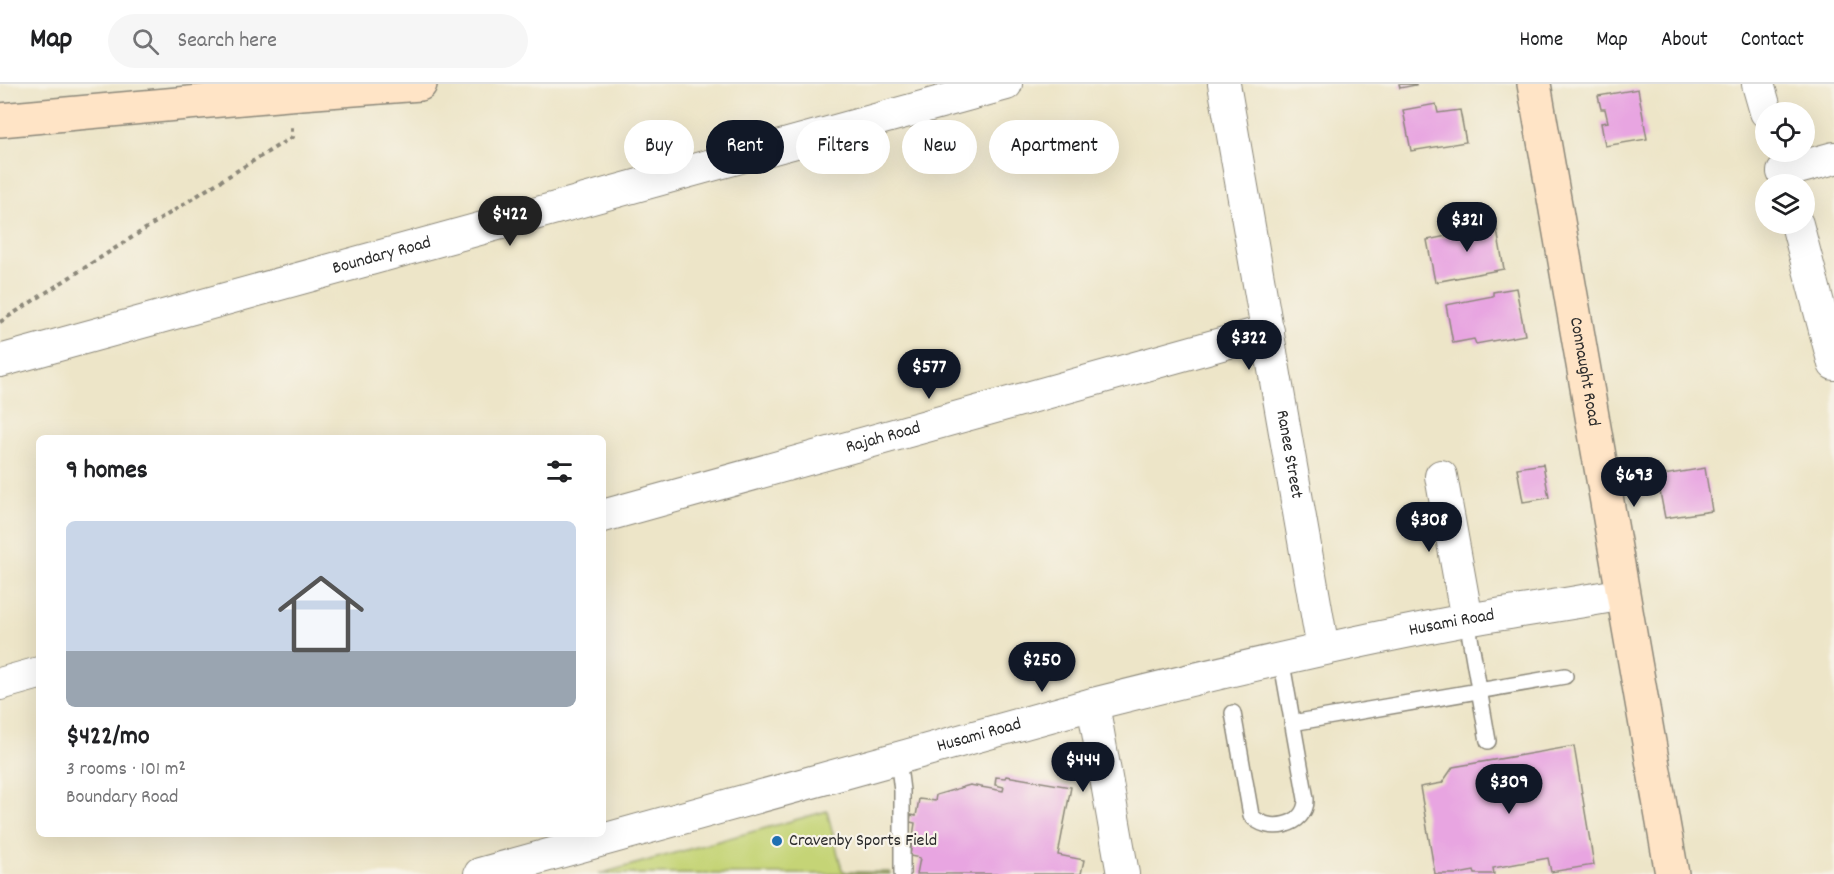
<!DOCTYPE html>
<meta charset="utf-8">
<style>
body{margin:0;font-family:Dekko,sans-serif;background:#f6f6f6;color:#202124;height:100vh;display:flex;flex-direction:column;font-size:22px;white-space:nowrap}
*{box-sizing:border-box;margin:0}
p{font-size:20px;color:#757577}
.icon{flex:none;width:33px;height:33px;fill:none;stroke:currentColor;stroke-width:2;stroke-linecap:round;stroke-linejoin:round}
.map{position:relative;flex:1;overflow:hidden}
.sheet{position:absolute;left:36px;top:351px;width:570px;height:402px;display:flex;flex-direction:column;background:#fff;border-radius:9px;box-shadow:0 6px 24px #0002}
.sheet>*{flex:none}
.banner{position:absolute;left:624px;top:36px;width:570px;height:54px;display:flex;gap:12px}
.tools{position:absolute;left:1755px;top:18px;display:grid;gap:12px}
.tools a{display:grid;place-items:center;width:60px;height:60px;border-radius:50%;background:#fff;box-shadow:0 6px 24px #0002;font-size:30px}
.price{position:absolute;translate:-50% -51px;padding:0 14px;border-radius:21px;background:#111827;color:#fff;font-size:20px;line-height:39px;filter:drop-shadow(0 2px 3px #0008)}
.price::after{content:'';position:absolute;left:50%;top:36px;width:18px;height:14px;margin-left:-9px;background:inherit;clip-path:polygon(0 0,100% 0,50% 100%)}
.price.active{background:#222;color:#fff}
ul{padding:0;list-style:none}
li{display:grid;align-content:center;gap:12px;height:318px;padding:0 30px}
li span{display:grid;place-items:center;height:186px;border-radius:9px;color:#555}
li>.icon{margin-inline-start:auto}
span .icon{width:108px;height:108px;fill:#fffc;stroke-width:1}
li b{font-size:26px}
h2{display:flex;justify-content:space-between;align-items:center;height:72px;padding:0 30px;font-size:26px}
.tag{padding:0 21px;border-radius:27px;background:#fff;box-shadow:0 6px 24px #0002;font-size:21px;line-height:54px}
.tag.active{background:#111827;color:#fff}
header{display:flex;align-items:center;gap:36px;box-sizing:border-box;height:84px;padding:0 30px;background:#fff;border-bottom:2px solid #e0e0e0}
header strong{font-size:28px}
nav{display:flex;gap:33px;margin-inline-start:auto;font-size:21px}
.search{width:420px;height:54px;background:#f6f6f6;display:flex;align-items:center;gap:15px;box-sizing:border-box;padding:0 21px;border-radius:33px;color:#757577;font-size:22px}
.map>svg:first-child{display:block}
</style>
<header>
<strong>Map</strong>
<div class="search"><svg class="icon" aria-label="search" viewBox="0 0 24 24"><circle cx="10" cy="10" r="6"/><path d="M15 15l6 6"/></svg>Search here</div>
<nav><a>Home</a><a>Map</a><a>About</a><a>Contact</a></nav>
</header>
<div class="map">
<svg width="1834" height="790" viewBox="0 0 1834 790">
<rect width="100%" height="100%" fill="#f7f3e8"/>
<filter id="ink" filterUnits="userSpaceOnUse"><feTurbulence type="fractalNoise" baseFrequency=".0167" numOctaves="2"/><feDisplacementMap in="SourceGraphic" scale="12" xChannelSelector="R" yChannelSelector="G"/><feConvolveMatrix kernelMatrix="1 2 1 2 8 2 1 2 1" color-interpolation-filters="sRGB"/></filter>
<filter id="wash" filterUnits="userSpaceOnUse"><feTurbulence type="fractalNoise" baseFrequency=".008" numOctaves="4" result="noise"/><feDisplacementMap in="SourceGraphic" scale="24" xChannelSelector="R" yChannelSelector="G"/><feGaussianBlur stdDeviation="1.35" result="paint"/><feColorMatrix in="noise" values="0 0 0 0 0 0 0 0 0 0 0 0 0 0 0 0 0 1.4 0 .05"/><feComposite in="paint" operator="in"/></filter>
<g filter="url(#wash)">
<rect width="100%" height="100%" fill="#ede5c8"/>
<!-- green -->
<path fill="#c5d476" stroke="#788050" stroke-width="1.5" d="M827 727 842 786 846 788H890V790H599Z"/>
<g id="blocks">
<!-- building -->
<path fill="#e8a5e1" d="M1399 0H1416V1L1400 4Z
M1638 5 1647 55 1605 62 1601 39 1608 38 1605 25H1601L1598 12Z
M1436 20 1438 29 1460 26 1466 58 1411 67 1403 26Z
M1495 135 1504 185 1435 198 1427 156 1471 147 1470 140Z
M1516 204 1525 251 1476 260 1474 255 1453 259 1446 221 1493 212V208Z
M1543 380 1549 414 1523 418 1517 384Z
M1705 384 1712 427 1665 434 1657 392Z
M1574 662 1594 781 1551 788 1548 774 1493 784 1494 790H1475L1474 787 1458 790H1435L1420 703 1442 699 1453 683Z
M1006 692 1071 703 1058 771 1084 776 1081 790H917L920 774 910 772 915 739 910 738 911 731 916 732 919 715 935 717 936 711 970 701 1003 707 1004 703 995 701 996 693 1005 694Z"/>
</g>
</g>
<g filter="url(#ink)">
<use href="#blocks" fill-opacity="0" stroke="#8c887a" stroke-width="1.5"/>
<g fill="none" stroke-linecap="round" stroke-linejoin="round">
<!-- lane casing -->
<g stroke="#8c887a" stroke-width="18">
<path id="lane" d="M1467 536 1488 657
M1233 629 1251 731C1266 750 1307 743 1306 715L1281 574
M1292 639 1565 592
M898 674 902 707V790"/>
</g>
<!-- street casing -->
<g stroke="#8c887a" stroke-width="34">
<g id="street">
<path id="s1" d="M1224 0 1323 565"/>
<path d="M1758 0 1766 28"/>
<path d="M1783 88 1834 74"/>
<path d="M1797 140 1834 280"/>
<path id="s2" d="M0 277 1006 0"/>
<path d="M1441 392 1467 536"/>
<path id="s3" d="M603 432 1268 247"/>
<path d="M0 600 39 589"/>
<path d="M1093 620 1123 790"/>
<path id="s4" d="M480 790 1093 620C1216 589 1340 560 1466 536 1518 527 1571 520 1623 510"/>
</g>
</g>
<!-- secondary casing -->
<g stroke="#8c887a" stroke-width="36">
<g id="secondary">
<path id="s5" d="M1534 0 1672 790"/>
<path d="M0 36 288 10 420 0"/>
</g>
</g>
<!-- path -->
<path stroke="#8c887a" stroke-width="4" stroke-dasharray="4.5 4.5" stroke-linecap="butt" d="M0 238 206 106 292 53V43"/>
<!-- lane -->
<use href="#lane" stroke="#fff" stroke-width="15"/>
<!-- street -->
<use href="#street" stroke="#fff" stroke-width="32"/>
<!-- secondary -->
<use href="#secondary" stroke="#ffe4c6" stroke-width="33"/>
</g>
</g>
<!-- markers -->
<circle fill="#1f6fb2" stroke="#f7f3e8" stroke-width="2" cx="777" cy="757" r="6"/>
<g text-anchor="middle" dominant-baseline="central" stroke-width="4.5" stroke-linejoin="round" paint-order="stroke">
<!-- street labels -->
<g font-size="18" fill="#2b2b2b" stroke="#f7f3e8">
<text stroke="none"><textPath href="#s2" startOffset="396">Boundary Road</textPath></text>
<text stroke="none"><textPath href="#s5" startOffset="292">Connaught Road</textPath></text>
<text stroke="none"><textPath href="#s3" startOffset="291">Rajah Road</textPath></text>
<text stroke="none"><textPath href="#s1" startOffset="376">Ranee Street</textPath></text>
<text stroke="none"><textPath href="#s4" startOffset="1004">Husami Road</textPath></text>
<text stroke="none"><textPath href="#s4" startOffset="518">Husami Road</textPath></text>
</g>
<!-- poi labels -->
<g font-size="18" fill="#2b2b2b" stroke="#f7f3e8" text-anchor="start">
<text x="789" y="757">Cravenby Sports Field</text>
</g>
</g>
</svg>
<div class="tools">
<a><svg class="icon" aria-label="locate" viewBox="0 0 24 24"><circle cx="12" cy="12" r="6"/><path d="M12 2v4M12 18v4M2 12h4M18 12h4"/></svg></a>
<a><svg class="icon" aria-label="layers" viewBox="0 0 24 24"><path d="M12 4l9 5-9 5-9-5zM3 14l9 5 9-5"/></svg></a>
</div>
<b class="price active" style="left:510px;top:163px">$422</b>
<b class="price" style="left:1467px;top:169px">$321</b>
<b class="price" style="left:1249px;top:287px">$322</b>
<b class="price" style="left:929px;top:316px">$577</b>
<b class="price" style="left:1634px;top:424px">$693</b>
<b class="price" style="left:1429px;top:469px">$308</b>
<b class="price" style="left:1042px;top:609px">$250</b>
<b class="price" style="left:1083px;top:709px">$444</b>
<b class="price" style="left:1509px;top:731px">$309</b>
<div class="banner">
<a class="tag">Buy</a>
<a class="tag active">Rent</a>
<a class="tag">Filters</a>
<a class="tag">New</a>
<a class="tag">Apartment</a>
</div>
<section class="sheet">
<h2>9 homes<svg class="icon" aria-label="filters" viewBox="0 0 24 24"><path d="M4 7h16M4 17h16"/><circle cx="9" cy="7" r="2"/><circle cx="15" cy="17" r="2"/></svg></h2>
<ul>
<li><span style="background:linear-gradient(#c9d6e8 70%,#9aa5b1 0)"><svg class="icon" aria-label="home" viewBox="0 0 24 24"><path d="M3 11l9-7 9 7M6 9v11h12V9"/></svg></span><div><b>$422/mo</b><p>3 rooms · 101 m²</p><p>Boundary Road</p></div></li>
</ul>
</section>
</div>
